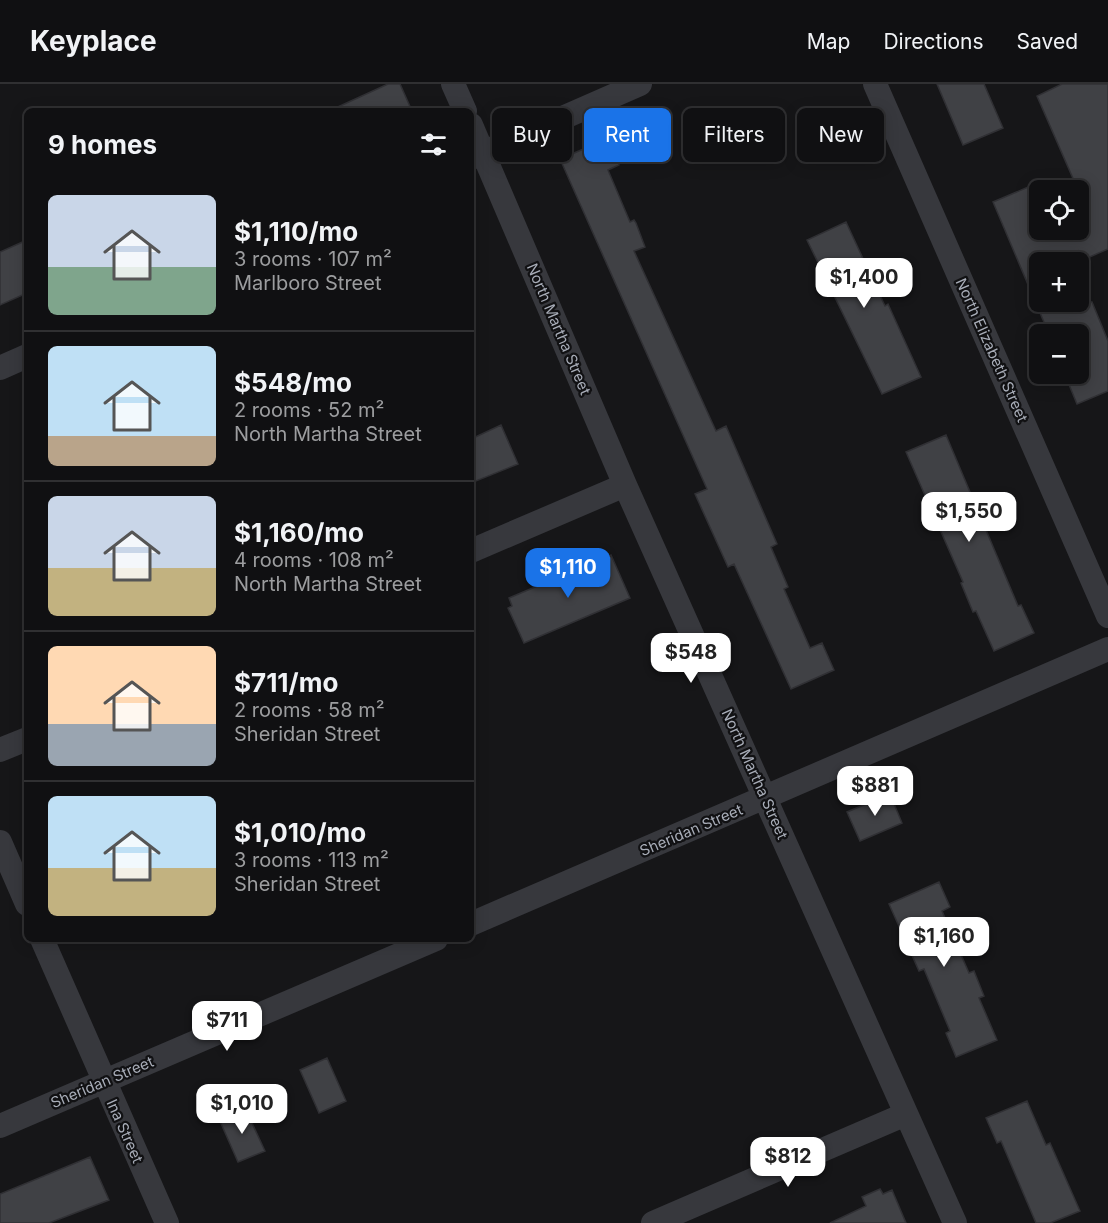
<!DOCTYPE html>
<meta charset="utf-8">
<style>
body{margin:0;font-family:Inter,sans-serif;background:#19191b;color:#f1f3f6;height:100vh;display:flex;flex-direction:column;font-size:22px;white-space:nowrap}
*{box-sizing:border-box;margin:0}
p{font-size:20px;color:#9c9d9f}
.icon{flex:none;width:33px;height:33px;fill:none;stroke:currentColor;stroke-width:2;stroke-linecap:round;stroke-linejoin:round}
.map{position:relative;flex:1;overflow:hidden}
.side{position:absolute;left:24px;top:24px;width:450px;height:834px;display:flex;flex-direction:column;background:#101012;border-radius:9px;box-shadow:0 3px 15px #0003,0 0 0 2px #303032}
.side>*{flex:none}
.banner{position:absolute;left:492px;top:24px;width:525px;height:54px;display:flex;gap:12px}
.buttons{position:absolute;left:1029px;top:96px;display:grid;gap:12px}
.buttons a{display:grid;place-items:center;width:60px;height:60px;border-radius:9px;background:#101012;box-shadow:0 3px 15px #0003,0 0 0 2px #303032;font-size:30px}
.price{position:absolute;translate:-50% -51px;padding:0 14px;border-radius:12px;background:#fff;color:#222;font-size:20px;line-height:39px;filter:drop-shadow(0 2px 3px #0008)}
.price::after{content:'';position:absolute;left:50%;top:36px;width:18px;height:14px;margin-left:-9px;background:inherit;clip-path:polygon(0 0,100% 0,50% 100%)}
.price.on{background:#1a73e8;color:#fff}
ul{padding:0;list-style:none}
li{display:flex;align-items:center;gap:18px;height:150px;padding:0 24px}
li+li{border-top:2px solid #303032}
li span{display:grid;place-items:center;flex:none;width:168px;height:120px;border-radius:9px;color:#555}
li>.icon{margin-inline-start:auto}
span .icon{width:72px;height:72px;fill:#fffc;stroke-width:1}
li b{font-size:26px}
h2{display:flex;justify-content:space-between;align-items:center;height:72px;padding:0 24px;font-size:26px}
.chip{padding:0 21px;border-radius:9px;background:#101012;box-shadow:0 3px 15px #0003,0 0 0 2px #303032;font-size:21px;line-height:54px}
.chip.on{background:#1a73e8;color:#fff}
header{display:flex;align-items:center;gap:36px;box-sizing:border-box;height:84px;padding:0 30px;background:#101012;border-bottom:2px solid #303032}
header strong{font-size:28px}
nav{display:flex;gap:33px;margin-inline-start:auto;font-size:21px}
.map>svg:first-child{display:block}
</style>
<header>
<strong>Keyplace</strong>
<nav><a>Map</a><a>Directions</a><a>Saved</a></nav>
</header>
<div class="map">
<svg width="1108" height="1139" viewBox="0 0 1108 1139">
<rect width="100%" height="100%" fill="#161618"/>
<!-- building -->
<path fill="#404145" stroke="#303034" stroke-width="1.5" d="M388 0H400L412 27H329Z
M937 0H984L1003 44 963 61Z
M1062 0H1108V165L1078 178V167L1052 178H1040V218H1092L1108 257V307L1077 320 1065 291 1078 290V250H1049L993 118 1040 98V146H1078V106L1037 12Z
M607 55 619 81 608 86 630 138 634 136 636 139 645 163 634 167 716 347 726 342 777 460 771 463 788 503 784 505 810 564 822 559 834 586 791 605 734 480 728 483 695 410 707 405 560 75Z
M846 138 885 222 888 220 921 293 882 310 807 156Z
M27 156V209L0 221V168Z
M501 341 518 380 471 399V355Z
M946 351 1018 522 1021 521 1034 549 994 567 976 527 973 528 961 499 963 498 906 368Z
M611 471 630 514 524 559 508 524 512 522 509 514Z
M890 710 902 739 860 757 847 728Z
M939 798 950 823 942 827 969 889 974 887 984 912 979 914 997 956 956 973 946 949 950 947 924 885 919 887 889 820Z
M327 974 346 1017 319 1029 300 986Z
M1027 1017 1046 1061 1050 1059 1080 1127 1050 1139H1036L1001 1057 997 1059 986 1034Z
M245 1024 265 1067 238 1078 219 1035Z
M90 1073 109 1116 49 1139H0V1110Z
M880 1105 883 1110 892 1106 906 1139H830L866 1122 862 1113Z"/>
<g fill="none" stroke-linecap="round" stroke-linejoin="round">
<!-- street -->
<path stroke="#37383d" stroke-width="24" d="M453 0 465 27
M875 0 1108 532
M471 41 625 401 955 1139
M471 74 640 0
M0 284 27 272
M471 467 625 401
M0 666 27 655
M0 758 27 820
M471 840 1108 565
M42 855 167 1139
M0 1042 436 855
M653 1139 906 1030"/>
</g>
<g text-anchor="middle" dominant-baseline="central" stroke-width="4.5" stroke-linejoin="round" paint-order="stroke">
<!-- street labels -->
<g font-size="15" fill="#a8adb8" stroke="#111113">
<text transform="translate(559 245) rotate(67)">North Martha Street</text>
<text transform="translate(992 266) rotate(66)">North Elizabeth Street</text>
<text transform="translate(755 690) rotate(66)">North Martha Street</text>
<text transform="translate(691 746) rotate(-23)">Sheridan Street</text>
<text transform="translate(102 998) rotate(-23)">Sheridan Street</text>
<text transform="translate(125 1047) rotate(66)">Ina Street</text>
</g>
</g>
</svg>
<div class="buttons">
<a><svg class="icon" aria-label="locate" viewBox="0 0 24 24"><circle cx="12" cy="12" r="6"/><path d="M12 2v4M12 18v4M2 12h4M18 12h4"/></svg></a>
<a>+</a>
<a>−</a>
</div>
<b class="price" style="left:864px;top:225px">$1,400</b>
<b class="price" style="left:969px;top:459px">$1,550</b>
<b class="price on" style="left:568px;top:515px">$1,110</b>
<b class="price" style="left:691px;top:600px">$548</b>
<b class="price" style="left:875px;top:733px">$881</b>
<b class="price" style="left:944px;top:884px">$1,160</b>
<b class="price" style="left:227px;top:968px">$711</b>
<b class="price" style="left:242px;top:1051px">$1,010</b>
<b class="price" style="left:788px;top:1104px">$812</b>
<div class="banner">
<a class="chip">Buy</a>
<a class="chip on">Rent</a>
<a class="chip">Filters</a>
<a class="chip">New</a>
</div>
<section class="side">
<h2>9 homes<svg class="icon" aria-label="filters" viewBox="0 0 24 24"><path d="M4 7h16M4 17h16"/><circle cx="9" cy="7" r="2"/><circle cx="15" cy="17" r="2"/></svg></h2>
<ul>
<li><span style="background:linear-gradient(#c9d6e8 60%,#7fa58c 0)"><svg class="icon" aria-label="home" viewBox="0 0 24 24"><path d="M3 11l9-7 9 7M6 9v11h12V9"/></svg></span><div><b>$1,110/mo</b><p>3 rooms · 107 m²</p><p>Marlboro Street</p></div></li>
<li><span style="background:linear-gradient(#bfe0f5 75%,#b9a48a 0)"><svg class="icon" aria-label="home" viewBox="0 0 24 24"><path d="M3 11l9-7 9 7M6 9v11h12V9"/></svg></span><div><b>$548/mo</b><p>2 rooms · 52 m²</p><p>North Martha Street</p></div></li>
<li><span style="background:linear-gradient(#c9d6e8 60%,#c2b280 0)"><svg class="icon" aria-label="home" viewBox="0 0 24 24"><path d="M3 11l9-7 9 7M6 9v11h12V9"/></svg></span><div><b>$1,160/mo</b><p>4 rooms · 108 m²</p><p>North Martha Street</p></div></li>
<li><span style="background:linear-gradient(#ffd9b3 65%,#9aa5b1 0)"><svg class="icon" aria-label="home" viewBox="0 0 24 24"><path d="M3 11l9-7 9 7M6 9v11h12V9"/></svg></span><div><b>$711/mo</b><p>2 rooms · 58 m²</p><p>Sheridan Street</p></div></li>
<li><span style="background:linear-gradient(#bfe0f5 60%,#c2b280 0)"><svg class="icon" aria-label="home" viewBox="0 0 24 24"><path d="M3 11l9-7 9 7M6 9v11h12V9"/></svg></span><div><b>$1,010/mo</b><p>3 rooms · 113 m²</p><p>Sheridan Street</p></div></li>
</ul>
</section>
</div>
